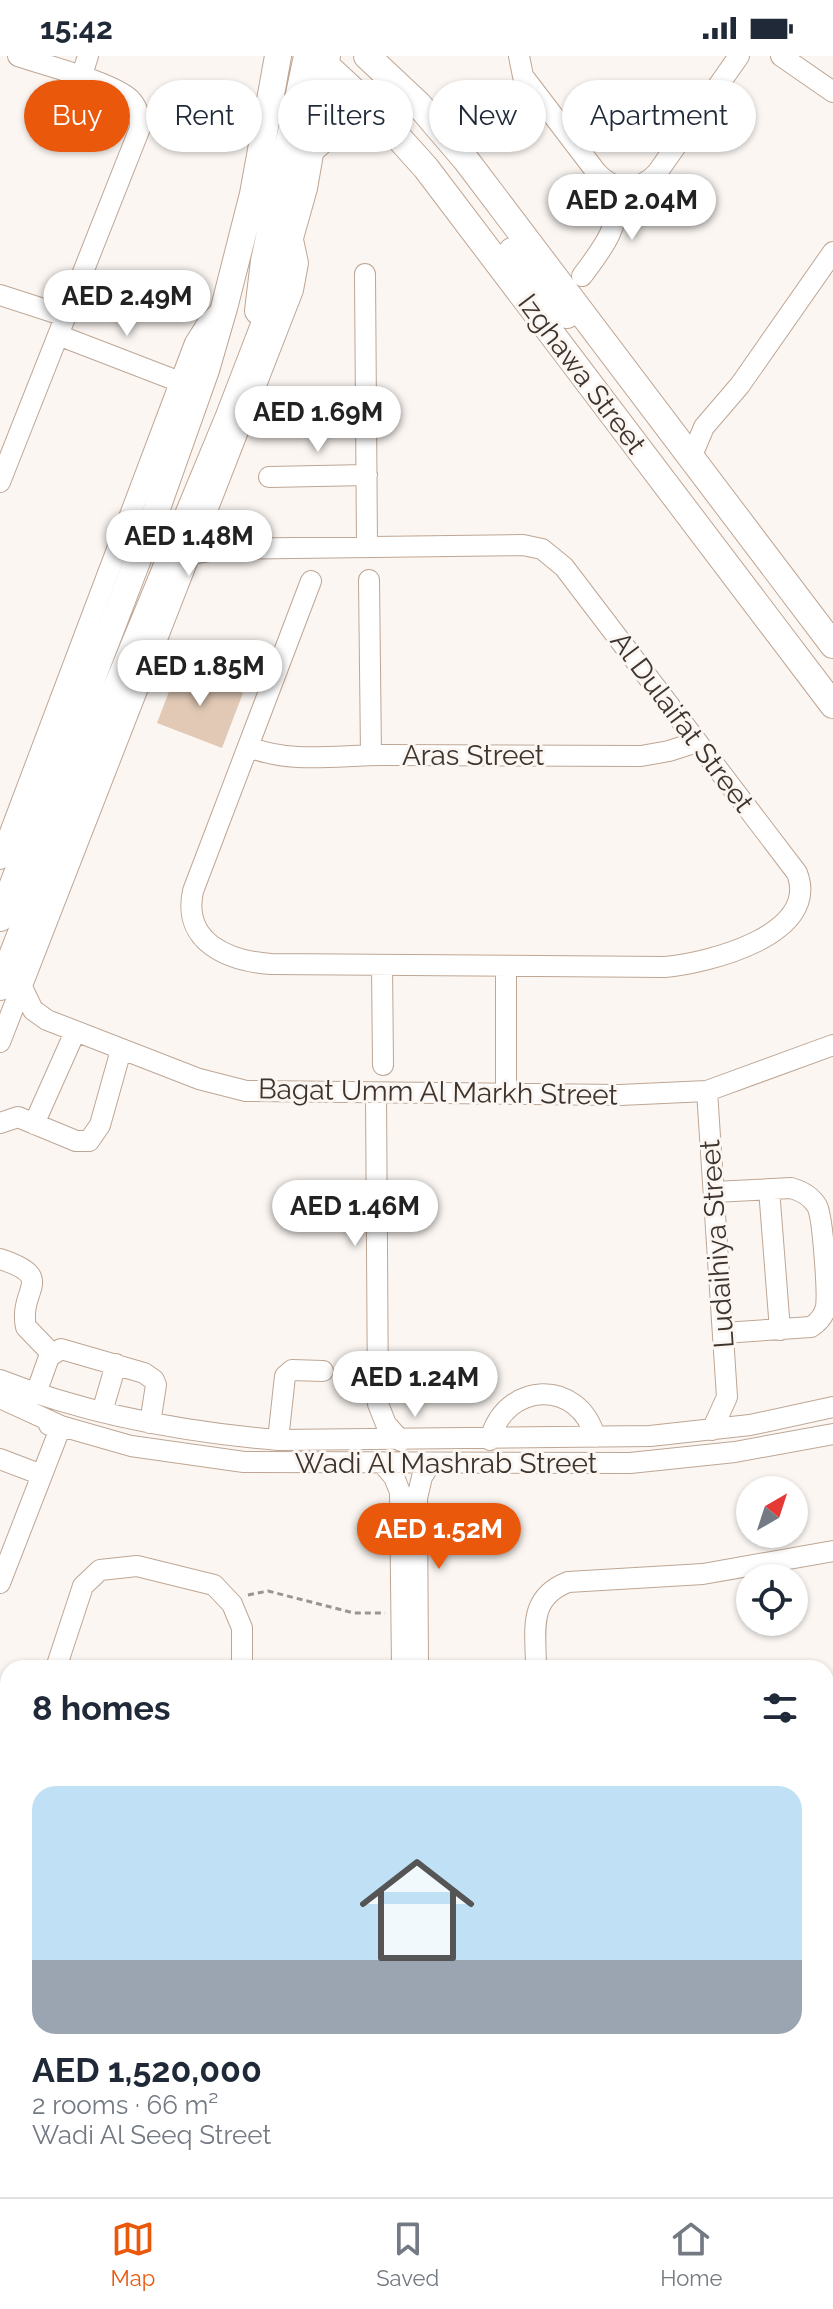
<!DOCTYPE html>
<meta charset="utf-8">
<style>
body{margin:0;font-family:Raleway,sans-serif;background:#f2f2f3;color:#1f2937;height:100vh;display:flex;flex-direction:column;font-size:30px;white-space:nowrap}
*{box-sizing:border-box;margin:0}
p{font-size:26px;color:#747a83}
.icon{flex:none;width:44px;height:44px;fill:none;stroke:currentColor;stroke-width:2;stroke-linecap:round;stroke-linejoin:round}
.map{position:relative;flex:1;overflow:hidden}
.panel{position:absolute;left:0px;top:1604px;width:834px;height:538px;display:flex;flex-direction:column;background:#fff;border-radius:24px 24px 0 0;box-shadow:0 2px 6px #0004}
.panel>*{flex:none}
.guide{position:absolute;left:24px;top:24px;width:786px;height:72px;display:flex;gap:16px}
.needle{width:52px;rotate:39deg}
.fabs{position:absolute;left:736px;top:1420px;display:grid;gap:16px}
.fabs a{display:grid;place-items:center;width:72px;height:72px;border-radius:50%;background:#fff;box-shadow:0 2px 6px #0004;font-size:40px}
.price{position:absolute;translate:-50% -68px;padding:0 18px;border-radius:28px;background:#fff;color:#222;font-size:26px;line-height:52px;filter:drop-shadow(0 2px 4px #0008)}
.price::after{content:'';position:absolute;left:50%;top:48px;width:24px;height:18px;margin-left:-12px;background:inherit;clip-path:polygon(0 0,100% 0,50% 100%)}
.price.on{background:#ea580c;color:#fff}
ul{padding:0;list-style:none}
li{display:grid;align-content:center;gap:16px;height:424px;padding:0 32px}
li span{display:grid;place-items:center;height:248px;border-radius:24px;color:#555}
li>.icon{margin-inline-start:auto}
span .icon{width:144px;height:144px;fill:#fffc;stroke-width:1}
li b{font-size:34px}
h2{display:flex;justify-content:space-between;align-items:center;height:96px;padding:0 32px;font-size:34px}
.pill{padding:0 28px;border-radius:36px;background:#fff;box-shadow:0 2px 6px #0004;font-size:28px;line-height:72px}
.pill.on{background:#ea580c;color:#fff}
.status{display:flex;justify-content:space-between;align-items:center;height:56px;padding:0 40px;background:#fff;direction:ltr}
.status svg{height:22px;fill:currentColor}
.menu{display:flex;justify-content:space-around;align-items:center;height:112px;border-top:2px solid #e0e1e3;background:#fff;font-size:22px;color:#747a83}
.menu a{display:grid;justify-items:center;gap:4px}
.menu .on{color:#ea580c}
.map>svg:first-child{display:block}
</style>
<div class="status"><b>15:42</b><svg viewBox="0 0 49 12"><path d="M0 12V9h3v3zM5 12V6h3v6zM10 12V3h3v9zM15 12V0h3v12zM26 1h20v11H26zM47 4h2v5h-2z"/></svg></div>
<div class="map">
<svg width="833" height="2141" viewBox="0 0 833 2141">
<rect width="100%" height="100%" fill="#fbf6f2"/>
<!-- building -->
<path fill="#e1c9b5" d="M178 612 243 637 222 692 157 667Z"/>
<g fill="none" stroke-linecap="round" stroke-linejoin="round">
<!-- minor casing -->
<g stroke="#bea694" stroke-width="22">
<path id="minor" d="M519 0 523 20 597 117C615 136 639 136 657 117L739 0
M781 0 833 36
M81 22 88 0
M365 218 367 491
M582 220C604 191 621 169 618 131
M0 239 65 260
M58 279 180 326
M691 402 704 371 740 329 833 196
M269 421 367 419
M0 426 140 72C140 61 138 51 130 43 112 26 44 9 18 0
M192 498 222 493 523 489 542 493 564 511 797 817C821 879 708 907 665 911L271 908C228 905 182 886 193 835L311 525
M369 524 371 699
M249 691C293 708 337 699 383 699 469 699 555 699 641 700L669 695 697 686
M0 803 195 287 207 268 224 252
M382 909 383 1009
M22 931 33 954 47 964 199 1023 246 1035 620 1039 707 1035 833 989
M0 986 293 234 298 207 292 179
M707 1035 727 1341 712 1374
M376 1037 378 1348 386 1368 401 1385
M506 1038V910
M0 1067 18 1061 76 1085H89L100 1069 121 994
M34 1068 75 976
M769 1133 780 1274
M714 1136 791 1132C802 1135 811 1140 817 1150 823 1161 828 1237 826 1251 824 1260 819 1266 811 1271L723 1277
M0 1203C58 1222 18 1232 26 1271L52 1298
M0 1324C89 1359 183 1376 278 1384L650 1380 750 1369 833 1351
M39 1329 49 1301 61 1293 144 1317 154 1324 156 1329 150 1367
M0 1342 61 1370 131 1390 244 1406 630 1407 735 1396 833 1378
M102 1356 116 1308
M278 1384 285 1320 292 1314 323 1315
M490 1384C505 1325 579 1322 595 1381
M0 1403 42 1419
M383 1408 394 1421 400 1436 402 1612
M0 1527 61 1370 49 1369
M56 1612 83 1530 100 1514 137 1510 214 1529 232 1548 242 1572V1612
M418 1612 417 1442 422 1421 430 1408
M536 1612C536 1575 527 1542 568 1526L703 1518 833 1495
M0 1675 8 1678
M826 1713H833
M826 1896H833
M7 1957 2 1797 8 1755
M826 1961 833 1949
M826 1991 828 2079
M236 2134V2141
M404 2134V2141
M420 2134V2141
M725 2134V2141
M749 2134V2141"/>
</g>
<!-- major casing -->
<g stroke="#bea694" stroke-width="28">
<path id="major" d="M316 0 372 52 426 112 833 649
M367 0 419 49 466 104 833 589
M312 93 351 58 372 52
M512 195 541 232 567 259
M258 255 264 205 307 0
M0 862 151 469 206 314 224 252 253 138 278 0
M0 931 108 652 229 360 269 256 304 132 327 0"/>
</g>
<!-- path -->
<path stroke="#9c948f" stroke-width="3" stroke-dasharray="6 4" stroke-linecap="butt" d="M248 1539 268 1535 354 1557H385"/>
<!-- minor -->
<use href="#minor" stroke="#fff" stroke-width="20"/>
<!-- major -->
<use href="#major" stroke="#fff" stroke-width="26"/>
</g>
<g text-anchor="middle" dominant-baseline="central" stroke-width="6" stroke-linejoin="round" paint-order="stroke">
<!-- street labels -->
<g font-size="28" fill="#3e342d" stroke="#fbf6f2">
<text transform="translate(582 318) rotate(53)">Izghawa Street</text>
<text transform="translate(682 666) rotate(53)">Al Dulaifat Street</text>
<text x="473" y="699">Aras Street</text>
<text transform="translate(438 1036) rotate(1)">Bagat Umm Al Markh Street</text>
<text transform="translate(717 1188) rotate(-94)">Ludaihiya Street</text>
<text x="446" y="1407">Wadi Al Mashrab Street</text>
</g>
</g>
</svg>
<div class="fabs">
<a><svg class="needle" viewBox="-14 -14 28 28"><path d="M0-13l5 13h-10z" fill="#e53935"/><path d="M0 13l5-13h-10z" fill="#747a83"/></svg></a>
<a><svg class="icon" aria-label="locate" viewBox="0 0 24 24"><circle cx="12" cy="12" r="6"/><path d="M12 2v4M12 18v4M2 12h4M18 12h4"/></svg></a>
</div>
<b class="price" style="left:632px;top:186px">AED 2.04M</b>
<b class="price" style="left:127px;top:282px">AED 2.49M</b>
<b class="price" style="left:318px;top:398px">AED 1.69M</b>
<b class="price" style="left:189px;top:522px">AED 1.48M</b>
<b class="price" style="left:200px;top:652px">AED 1.85M</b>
<b class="price" style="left:355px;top:1192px">AED 1.46M</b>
<b class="price" style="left:415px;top:1363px">AED 1.24M</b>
<b class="price on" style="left:439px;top:1515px">AED 1.52M</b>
<div class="guide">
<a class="pill on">Buy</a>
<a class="pill">Rent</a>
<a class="pill">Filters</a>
<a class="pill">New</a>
<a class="pill">Apartment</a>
</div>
<section class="panel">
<h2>8 homes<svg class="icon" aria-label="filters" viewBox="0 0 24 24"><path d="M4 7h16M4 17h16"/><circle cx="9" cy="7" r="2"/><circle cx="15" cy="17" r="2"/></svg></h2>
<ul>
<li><span style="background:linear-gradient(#bfe0f5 70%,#9aa5b1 0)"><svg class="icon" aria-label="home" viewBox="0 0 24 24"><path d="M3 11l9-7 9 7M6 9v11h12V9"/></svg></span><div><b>AED 1,520,000</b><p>2 rooms · 66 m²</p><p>Wadi Al Seeq Street</p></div></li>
</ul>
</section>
</div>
<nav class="menu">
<a class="on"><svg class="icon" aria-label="map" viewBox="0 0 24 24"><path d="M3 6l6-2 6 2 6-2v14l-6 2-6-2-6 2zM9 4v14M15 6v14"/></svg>Map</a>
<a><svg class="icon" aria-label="saved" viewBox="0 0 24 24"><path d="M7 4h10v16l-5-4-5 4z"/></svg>Saved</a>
<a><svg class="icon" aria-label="home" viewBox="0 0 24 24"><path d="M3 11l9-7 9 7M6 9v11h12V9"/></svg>Home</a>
</nav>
